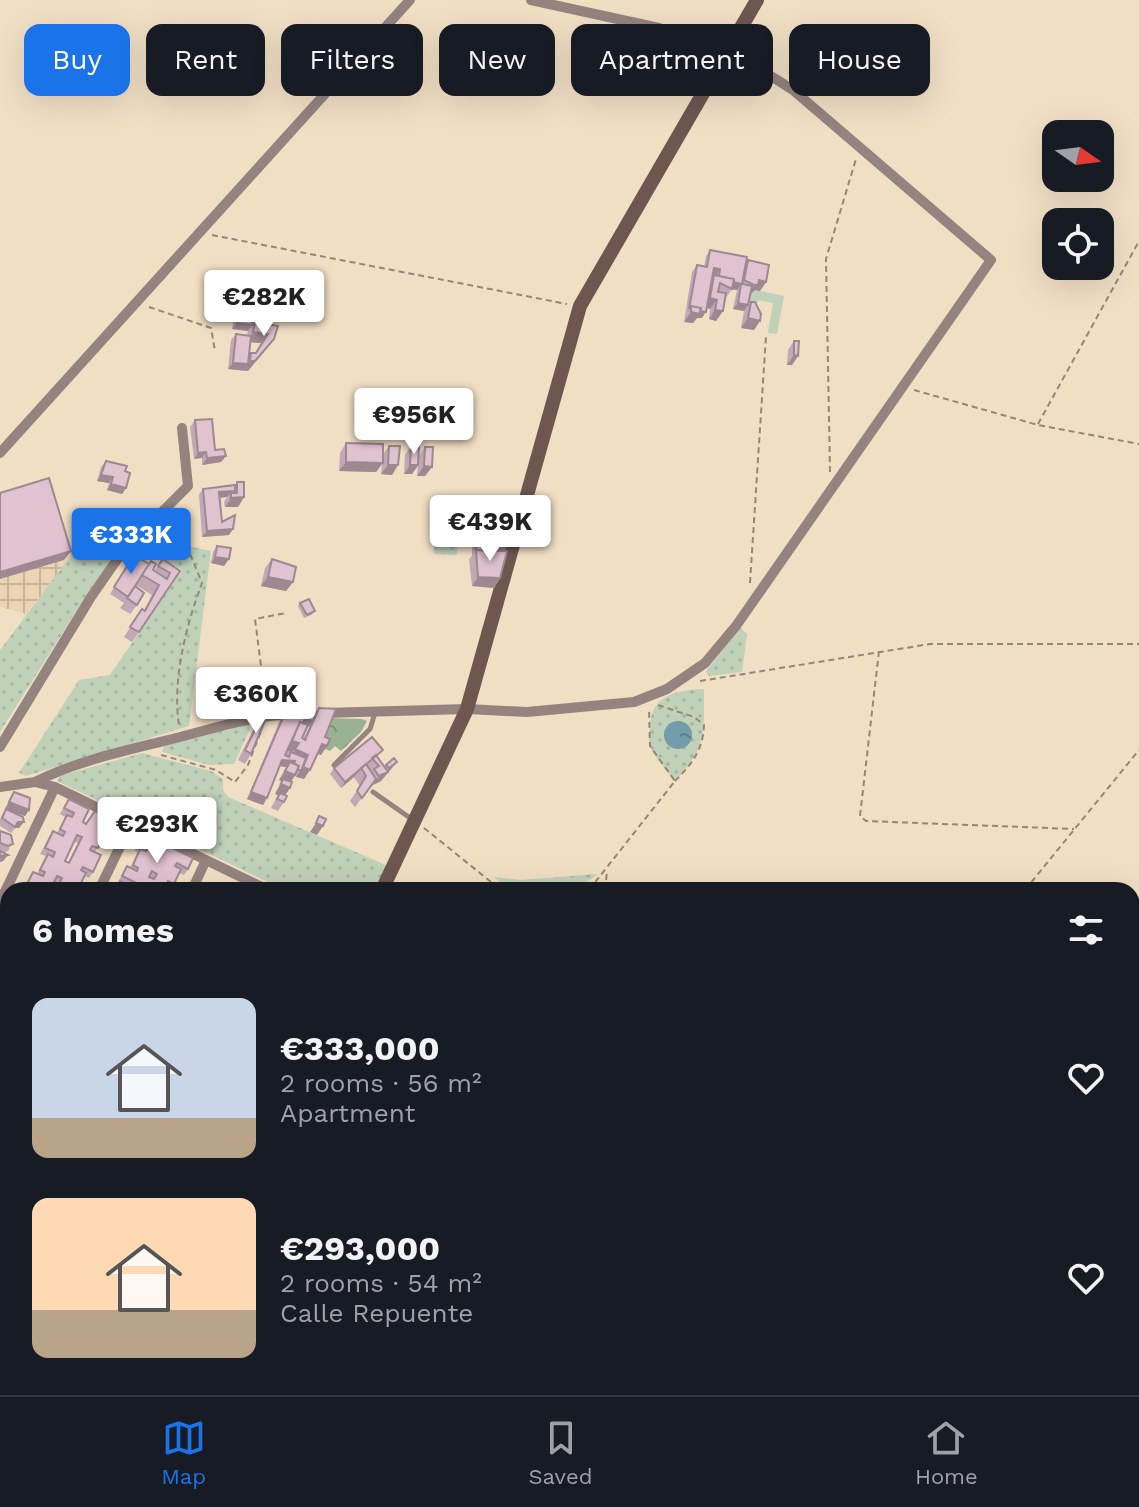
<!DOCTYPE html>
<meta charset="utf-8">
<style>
body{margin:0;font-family:"Work Sans",sans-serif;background:#242831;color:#f1f3f6;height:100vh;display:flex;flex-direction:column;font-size:30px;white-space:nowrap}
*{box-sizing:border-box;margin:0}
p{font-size:26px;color:#9ea1a6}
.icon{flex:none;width:44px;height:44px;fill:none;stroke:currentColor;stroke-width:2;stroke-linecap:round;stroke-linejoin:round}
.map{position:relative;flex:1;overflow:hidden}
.details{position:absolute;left:0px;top:882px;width:1140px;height:514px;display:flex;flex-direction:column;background:#171b24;border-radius:24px 24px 0 0;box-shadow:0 8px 32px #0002}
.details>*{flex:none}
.banner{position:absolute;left:24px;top:24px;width:1092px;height:72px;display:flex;gap:16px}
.needle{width:52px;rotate:104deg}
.tools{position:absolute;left:1042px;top:120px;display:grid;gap:16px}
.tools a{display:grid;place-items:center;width:72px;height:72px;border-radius:16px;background:#171b24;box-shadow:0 8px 32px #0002;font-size:40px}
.price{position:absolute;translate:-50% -68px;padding:0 18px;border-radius:8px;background:#fff;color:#222;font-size:26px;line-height:52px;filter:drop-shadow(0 2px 4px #0008)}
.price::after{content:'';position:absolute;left:50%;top:48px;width:24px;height:18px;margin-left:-12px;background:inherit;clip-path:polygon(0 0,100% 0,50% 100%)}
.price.selected{background:#1a73e8;color:#fff}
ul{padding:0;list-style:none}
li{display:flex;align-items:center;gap:24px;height:200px;padding:0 32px}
li span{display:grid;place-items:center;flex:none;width:224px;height:160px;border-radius:16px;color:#555}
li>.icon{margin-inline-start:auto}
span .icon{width:96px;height:96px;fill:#fffc;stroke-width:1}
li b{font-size:34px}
h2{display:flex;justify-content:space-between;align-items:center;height:96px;padding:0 32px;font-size:34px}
.tag{padding:0 28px;border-radius:16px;background:#171b24;box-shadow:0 8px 32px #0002;font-size:28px;line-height:72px}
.tag.selected{background:#1a73e8;color:#fff}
.tab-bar{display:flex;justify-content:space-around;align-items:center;height:112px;border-top:2px solid #363941;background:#171b24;font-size:22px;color:#9ea1a6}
.tab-bar a{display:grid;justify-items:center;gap:4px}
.tab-bar .selected{color:#1a73e8}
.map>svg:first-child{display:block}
</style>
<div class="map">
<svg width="1139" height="1395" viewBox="0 0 1139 1395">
<defs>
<pattern id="industrial-grid" width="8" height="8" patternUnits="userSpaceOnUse" patternTransform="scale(2)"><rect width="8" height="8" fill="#ead4b3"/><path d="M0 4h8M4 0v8" fill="none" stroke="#c9b699"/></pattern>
<pattern id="grass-dots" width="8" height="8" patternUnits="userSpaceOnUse" patternTransform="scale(2)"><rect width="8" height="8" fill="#c0d1ba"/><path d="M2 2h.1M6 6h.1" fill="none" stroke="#a5b39f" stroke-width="1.8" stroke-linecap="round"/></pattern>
<pattern id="forest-crowns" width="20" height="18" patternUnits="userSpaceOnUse" patternTransform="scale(2)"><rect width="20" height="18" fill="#9ab192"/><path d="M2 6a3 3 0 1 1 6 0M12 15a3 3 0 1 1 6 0" fill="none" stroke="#7e9076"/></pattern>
<pattern id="water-ripples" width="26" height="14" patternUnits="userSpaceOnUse" patternTransform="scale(2)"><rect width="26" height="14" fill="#739dab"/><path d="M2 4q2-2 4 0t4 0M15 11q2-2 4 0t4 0" fill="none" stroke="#5e808a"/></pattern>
</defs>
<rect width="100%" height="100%" fill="#f1dfc4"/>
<!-- industrial -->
<path fill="url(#industrial-grid)" d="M0 500 75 554 26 614 0 607Z"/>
<!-- grass -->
<path fill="url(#grass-dots)" d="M439 499 459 509 457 555 434 554 433 528Z
M101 516 129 537 89 591 0 732V650Z
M163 541 211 551 189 726 26 776 19 773 79 680 110 675 182 570 153 554Z
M741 628 747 634 742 672 709 676 706 671Z
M704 689C704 733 707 748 675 781 667 771 653 757 650 745 648 740 650 732 650 726 651 695 677 690 704 689Z
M249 724 250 729 234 764 209 765 162 752 164 746Z
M142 753 211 771 223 779V790L228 797 386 865 375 890H285L57 781 60 776Z
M597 874 577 890H509L494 877 520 880Z
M0 936 8 940V1113L0 1109Z"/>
<!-- forest -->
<path fill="url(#forest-crowns)" d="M329 718 362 719 367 721 361 732 341 751 335 746 330 751 318 746Z"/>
<!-- garden -->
<path fill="#c0d1ba" d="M752 289 784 296 777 334 768 333 773 303 758 300 755 312 744 311Z
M0 936 8 940V1019L0 1016Z"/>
<!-- water -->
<path fill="url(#water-ripples)" d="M664 735a14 14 0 1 1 28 0a14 14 0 1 1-28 0Z"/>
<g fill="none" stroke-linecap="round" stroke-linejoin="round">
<!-- path -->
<path stroke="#948774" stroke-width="2" stroke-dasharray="6 4" stroke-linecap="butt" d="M212 235 567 304
M149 307 211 328 215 351
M914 390 1038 425 1139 444
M1038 424 1139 241
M830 472 826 259 856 159
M175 517 202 583C186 626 172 680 179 725
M750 583 766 336
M879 651 860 816 866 821 1074 829
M700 681 930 644H1139
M266 705 255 619 286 613
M658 705 694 717 704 725C703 750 692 764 675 781
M161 755 216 770 235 782 248 765 261 731
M424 828 501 890
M589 890 675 781 650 746 649 709
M605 890 607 872
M1025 890 1139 750
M0 1020 8 1024
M0 1087 8 1070
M165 1388 168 1395
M358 1388 360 1395
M832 1395 854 1388
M874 1395 878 1388"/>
<!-- service -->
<path stroke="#95837f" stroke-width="5" d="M107 514 137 536
M334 765 370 729 375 713
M373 792 413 820"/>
<!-- pedestrian -->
<path stroke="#95837f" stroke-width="7" d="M0 933 8 937"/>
<!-- minor -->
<path stroke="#95837f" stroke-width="10" d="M0 453 410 0
M323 713 467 709 527 712 634 702 667 689 705 663 736 626 991 260 793 90 728 49 659 28 531 0
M0 747 91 597 123 551 188 486 182 428
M35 782C79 760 129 750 176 738 215 728 254 715 295 714
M0 787 35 782 55 787 268 890
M99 890 131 824
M192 890 206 860
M0 902 55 787
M0 1130 8 1134
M0 1287 8 1271
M0 1307 8 1308"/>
<!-- tertiary -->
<path stroke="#95837f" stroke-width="12" d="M1132 1240 1139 1232
M998 1395 1003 1388"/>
<!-- secondary -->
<path stroke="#6f5750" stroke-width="14" d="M382 890 467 709 580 306 757 0
M98 1388V1395"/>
</g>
<!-- wall -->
<path fill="#c2a7b4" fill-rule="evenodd" d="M710 250 746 263 748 260 766 282 760 291 755 290 750 294 748 305 751 302 754 330 741 328 744 311 733 309 737 290 732 289 725 299 723 311 716 321 709 319 710 309 707 308 702 318H697L693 323 684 322 692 272 697 265 704 267 706 256Z
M228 285 234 288 226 300 221 297Z
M239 304 252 325 255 322 267 348 248 371 228 369 231 340 236 334 247 335 248 331 232 329 235 310ZM250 342 261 343 255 353H251L249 356Z
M794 341H799L792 365H787L788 350Z
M195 420 215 450 226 456 221 462 202 465V458L194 459 190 427Z
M346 443 383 454 389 446 398 465 392 475 381 474 382 464 376 472 339 471 340 453Z
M411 446 419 456 425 447 432 467 425 476H417L418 466 412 474H404L405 455Z
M106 461 125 471 126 488 122 494 107 490 109 483 97 481 101 467Z
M237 482 244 497 238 507H225L224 502 227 497 219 498 222 522 229 535 202 537 199 495 203 489 235 485Z
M473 500 514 520 509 527 502 526 499 531H496L491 537H493L495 534 504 551 500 578 494 588 472 586 469 559 472 556V543H467L468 506Z
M217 546 229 559 224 566 211 563 213 552Z
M163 559 180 571 132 642 124 637 142 609 144 610 152 595 136 585 132 590 137 605 130 614 120 608 124 603 110 594 130 561 154 571Z
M272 559 293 582 286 591 261 586 265 568Z
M300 603 313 614 304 618 298 606Z
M319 708 327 746 321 755 318 754 304 779 295 776 291 782 290 788 285 795 284 802 278 811 271 808 278 795 275 794 281 781 279 780 286 767 280 766 267 798 263 805 247 799 280 720 285 713 317 712ZM308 726 309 727 303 739 302 738Z
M263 714 251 754 245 764 238 760 256 724Z
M378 757 384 767 386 765 397 762 381 781 373 785 372 784 355 807 350 801 360 786 354 777 341 788 330 774 334 768Z
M14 792 29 810 25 816 8 810 19 828H15L11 833 0 826V819L6 809H5L10 798Z
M69 799 83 822 86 824 95 811 112 832 108 839 104 837 95 852 93 872 89 878 85 876 78 890H55L58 884 54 882 50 890H23L33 872 37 874 46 856 40 854 49 837 53 831 57 833 65 817 60 814ZM74 842 78 843 68 863 65 861Z
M0 831 11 835 9 850 4 853 8 855 3 861 0 862Z
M143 834 188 869 184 875 180 873 172 888 177 890H114L123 873 127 866 130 868 138 852 134 850Z
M0 1135 8 1138V1177L4 1176 8 1178V1241L0 1257Z
M5 1349H8V1379L1 1378 0 1371V1356Z
M21 1388H29L30 1395H16Z"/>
<!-- shaded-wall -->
<path fill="#9e8892" d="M714 268 720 269 716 276 709 274Z
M718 279 741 284 737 290 730 289Z
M759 280 766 282 760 291 755 290 751 294H747Z
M710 298 717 300 710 309 704 307Z
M738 303 748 305 744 311 733 309Z
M691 309 706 312 702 318H697L693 323 684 322 691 312Z
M715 310 723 311 716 321 709 319Z
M748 318 760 321 754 330 741 328Z
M237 323 252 325 248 331 232 329Z
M253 332 268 334 261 343 247 342Z
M274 339 248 371 228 369 233 363 248 364Z
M794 355 798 356 792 365H787Z
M206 452 202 458 194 459 198 453Z
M226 456 221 462 202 465 207 458Z
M346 462 383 463 376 472 339 471Z
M388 465H398L392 475 381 474Z
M410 465H418L412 474H404Z
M424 466 432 467 425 476H417Z
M101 475 113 477 109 483 97 481Z
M111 484 126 488 122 494 107 490Z
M235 491 231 496V493L227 497 214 498 219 492Z
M244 497 238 507H225L231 498Z
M492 519 514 520 509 527 502 526 499 531H496L491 538 486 537 492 528Z
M233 529 229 535 202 537 207 531Z
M472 537H476L472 543H467Z
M495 543 509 544 502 554 488 553Z
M71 551 64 560 0 579V572Z
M215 557 229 559 224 566 211 563Z
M268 577 293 582 286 591 261 586Z
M478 577 500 578 494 588 472 586Z
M305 718 313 721 309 727 301 724Z
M292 741 299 743 292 752 285 750Z
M322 744 327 746 321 755 316 753Z
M295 749 308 755 301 764 291 768 290 762 286 767 278 766 282 760 289 759Z
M397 762 381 781 373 785 379 776 386 773 389 768Z
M303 767 310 770 304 779 296 777Z
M285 771 295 775 289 784 283 779 281 781 279 780Z
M359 771 354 777 341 788 345 782Z
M281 784 290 788 284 797 275 794Z
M251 792 267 798 263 805 247 799Z
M9 802 29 810 25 816 5 809Z
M18 822H24L19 828H15Z
M316 823 323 826 317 835 310 832Z
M8 855 3 861 0 862 1 856Z
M7 1368 8 1379 1 1378Z"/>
<!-- building -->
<path fill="#e1c2d1" stroke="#9e8892" stroke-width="2" fill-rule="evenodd" d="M710 250 747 257 742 284 752 286 748 305 738 303 741 284 734 282V279L719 276 720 269 714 268 706 312 700 311 701 308 691 306 689 309 697 265 707 267Z
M748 260 769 265 766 282 759 280 758 285H754L744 280Z
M714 275 734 279 732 289 720 283 718 292 726 293 723 311 715 310 717 300 710 298Z
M228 285 234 288 228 297 223 294Z
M751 302H755L761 314 760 321 748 318Z
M239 304 255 306 252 325 237 323Z
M691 306 701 308 700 314 691 312Z
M255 322 278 326 274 339 255 361H250L251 353H256L268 334 253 332Z
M236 334 251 336 248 364 233 363Z
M794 341H799L798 356 794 355Z
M212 419 215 450 224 449 226 456 207 458 206 452 198 453 195 420Z
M346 443 383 444V463L346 462Z
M389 446H400L398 465H388Z
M411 446 419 447 418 465H410Z
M425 447H433L432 467 424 466Z
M106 461 127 466 125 471 130 473 126 488 111 484 113 477 101 475Z
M49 478 71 551 0 572V493Z
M237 482H244V497L231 498V493H237Z
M235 485V491L219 492 222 522 235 515 233 529 207 531 203 489Z
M473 500H490V508L517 511 514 520H506V516L492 515 490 518V537H493L492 551 476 550V537H472Z
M492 515 506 516V521L498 522 497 528H492Z
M495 534 511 535 509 544 495 543Z
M217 546 231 548 229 559 215 557Z
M476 550 507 551 500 578 478 577Z
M134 555 149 564 128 597 114 587Z
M163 559 180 571 139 632 130 627 142 609 145 611 159 585 142 575 151 561 156 564 153 570 167 579 170 573 158 566Z
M272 559 296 567 293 582 268 577Z
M135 586 144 593 137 605 127 598Z
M309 599 315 611 307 615 300 603Z
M319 708 336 709 325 737 330 739 327 746 322 744 310 770 303 767 308 755 295 749 299 743 292 741 300 722 308 725 302 738 305 740Z
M317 712 313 721 305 718 303 723 300 722 285 755 289 757 291 752 306 758 301 771 298 769 299 766 294 763 295 761 282 760 267 798 251 792 285 713Z
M263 714 267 716 251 754 245 750Z
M372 737 383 750 345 782 334 768Z
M376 755 388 772 379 776 374 769 379 766 372 758Z
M394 758 397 762 389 768 386 765Z
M290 762 299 766 295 775 285 771Z
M366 764 376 779 362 798 357 791 366 776 361 768Z
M283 779 292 782 290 788 281 784Z
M14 792 30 798 29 810 9 802Z
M280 793 287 796 284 802 277 799Z
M69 799 89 809 83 822 86 824 95 811 117 822 112 832 101 827 100 831 105 834 98 848 92 846 90 850 101 855 93 872 83 867 81 870 86 873 78 889 73 887 71 890H56L62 878 57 876 50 890H29L25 888 33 872 43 876 45 872 40 870 48 854 53 857 55 852 45 848 53 831 63 836 65 832 60 829 67 815 72 817 74 813 64 808ZM77 835 82 837 69 863 65 861Z
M6 809 23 817 24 822H18L15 827 2 818Z
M319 816 326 819 323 826 316 823Z
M0 831 11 835 13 844 8 846 0 843Z
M143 834 193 858 188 869 177 863 175 866 181 869 174 884 168 881 166 885 177 890H151L122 876 127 866 137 871 138 868 133 865 140 849 146 851 148 848 138 844ZM152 871 157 874 154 879 149 877Z
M0 851 8 855 1 856 0 858Z
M120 881 138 890H116Z
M0 1135 8 1138V1169L4 1176 8 1178V1240L2 1237 0 1241 6 1243 0 1256V1196L3 1198 6 1191 0 1187Z
M5 1349H8V1368H7Z
M22 1388H29L30 1395H23Z"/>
</svg>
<div class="tools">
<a><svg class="needle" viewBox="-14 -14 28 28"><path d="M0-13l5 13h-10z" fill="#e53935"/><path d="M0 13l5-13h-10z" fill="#9ea1a6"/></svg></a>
<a><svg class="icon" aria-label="locate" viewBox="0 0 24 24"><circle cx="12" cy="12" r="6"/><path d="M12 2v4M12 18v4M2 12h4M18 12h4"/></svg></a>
</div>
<b class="price" style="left:264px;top:338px">€282K</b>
<b class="price" style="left:414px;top:456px">€956K</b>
<b class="price" style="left:490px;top:563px">€439K</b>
<b class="price selected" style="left:131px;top:576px">€333K</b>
<b class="price" style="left:256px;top:735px">€360K</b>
<b class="price" style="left:157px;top:865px">€293K</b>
<div class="banner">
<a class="tag selected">Buy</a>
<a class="tag">Rent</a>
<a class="tag">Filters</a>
<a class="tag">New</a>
<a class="tag">Apartment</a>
<a class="tag">House</a>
</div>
<section class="details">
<h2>6 homes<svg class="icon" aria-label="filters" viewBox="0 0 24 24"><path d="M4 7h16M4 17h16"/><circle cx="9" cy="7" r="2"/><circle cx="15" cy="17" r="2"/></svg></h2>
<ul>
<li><span style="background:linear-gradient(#c9d6e8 75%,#b9a48a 0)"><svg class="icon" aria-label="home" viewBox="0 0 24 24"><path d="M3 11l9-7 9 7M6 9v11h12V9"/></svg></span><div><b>€333,000</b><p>2 rooms · 56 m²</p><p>Apartment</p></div><svg class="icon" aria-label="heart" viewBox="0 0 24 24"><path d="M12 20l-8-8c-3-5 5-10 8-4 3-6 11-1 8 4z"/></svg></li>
<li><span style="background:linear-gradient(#ffd9b3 70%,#b9a48a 0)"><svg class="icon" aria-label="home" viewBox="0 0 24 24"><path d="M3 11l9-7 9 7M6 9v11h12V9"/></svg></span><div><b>€293,000</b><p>2 rooms · 54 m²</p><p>Calle Repuente</p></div><svg class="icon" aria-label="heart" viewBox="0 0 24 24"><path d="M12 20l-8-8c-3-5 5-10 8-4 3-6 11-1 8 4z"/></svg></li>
</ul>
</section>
</div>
<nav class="tab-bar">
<a class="selected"><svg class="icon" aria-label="map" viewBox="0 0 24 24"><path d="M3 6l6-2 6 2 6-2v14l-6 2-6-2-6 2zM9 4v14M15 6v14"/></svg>Map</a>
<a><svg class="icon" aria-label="saved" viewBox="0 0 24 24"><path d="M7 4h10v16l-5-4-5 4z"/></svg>Saved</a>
<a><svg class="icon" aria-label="home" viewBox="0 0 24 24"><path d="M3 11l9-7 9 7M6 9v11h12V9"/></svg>Home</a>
</nav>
